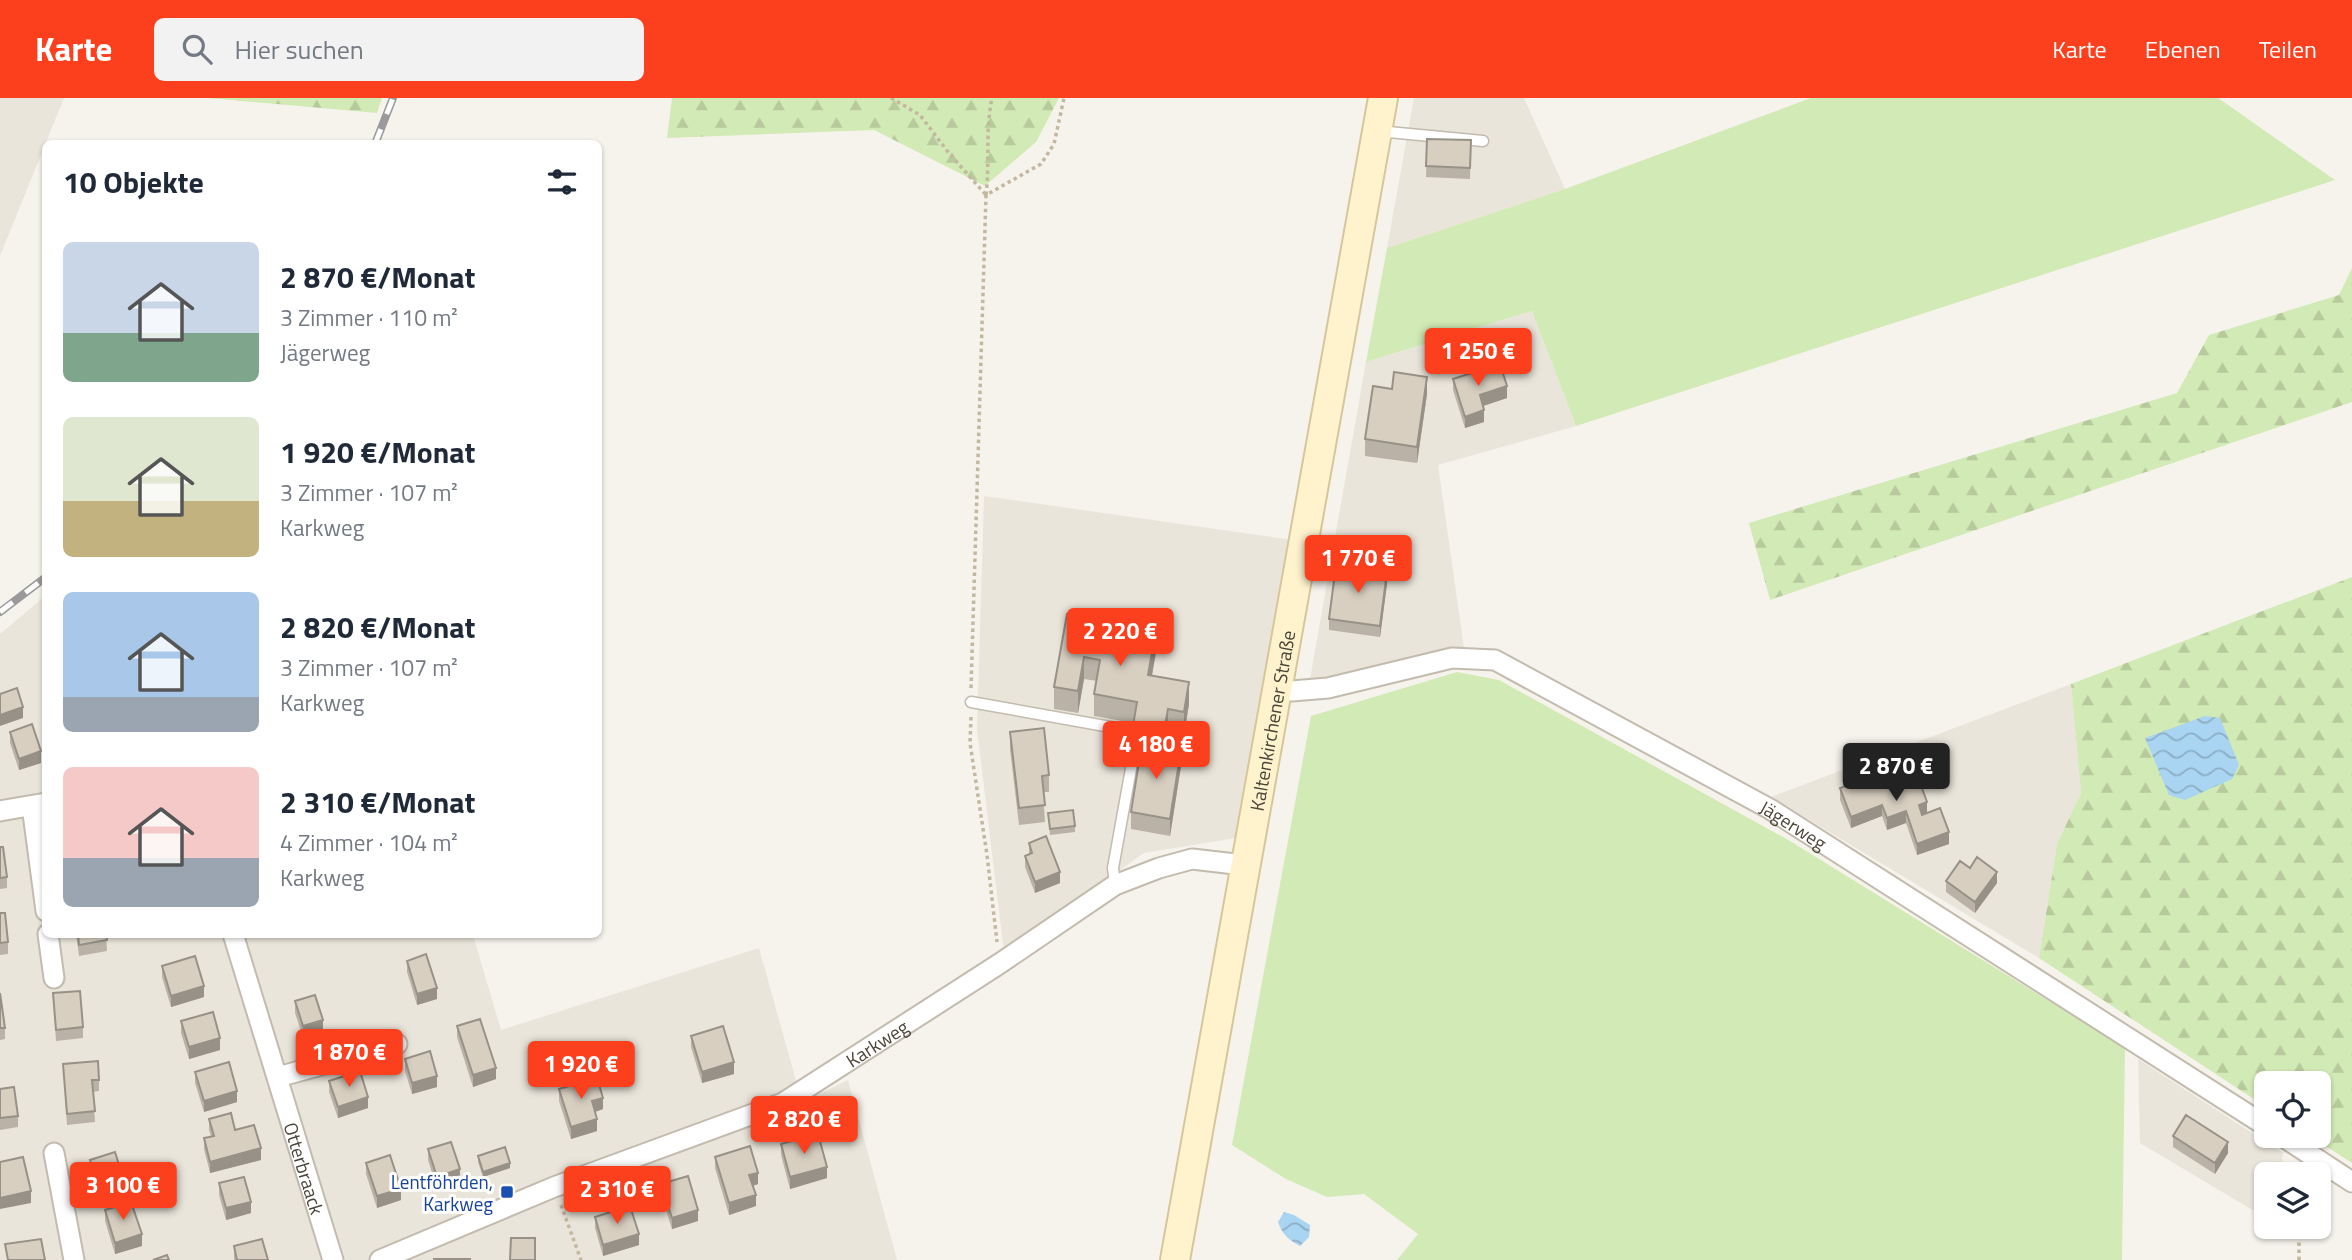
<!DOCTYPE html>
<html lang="de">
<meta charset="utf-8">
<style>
body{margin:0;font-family:"Titillium Web",sans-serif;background:#f2f2f3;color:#1f2937;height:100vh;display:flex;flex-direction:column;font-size:26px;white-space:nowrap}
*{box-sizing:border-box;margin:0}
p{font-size:23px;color:#747a83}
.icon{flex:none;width:38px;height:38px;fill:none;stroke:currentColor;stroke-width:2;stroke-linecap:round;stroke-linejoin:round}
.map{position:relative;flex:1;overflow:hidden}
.side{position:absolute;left:42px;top:42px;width:560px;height:798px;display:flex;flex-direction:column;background:#fff;border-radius:10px;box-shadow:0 2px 5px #0004}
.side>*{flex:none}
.controls{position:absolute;left:2254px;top:973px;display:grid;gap:14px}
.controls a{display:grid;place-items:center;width:77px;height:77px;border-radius:10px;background:#fff;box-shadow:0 2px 5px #0004;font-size:35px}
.price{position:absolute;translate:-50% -60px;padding:0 16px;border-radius:7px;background:#fc3f1d;color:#fff;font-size:23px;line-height:46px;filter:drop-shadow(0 2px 4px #0008)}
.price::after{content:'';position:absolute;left:50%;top:42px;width:21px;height:16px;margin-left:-10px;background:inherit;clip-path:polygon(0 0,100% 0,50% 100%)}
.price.selected{background:#222;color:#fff}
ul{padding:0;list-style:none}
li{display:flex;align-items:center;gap:21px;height:175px;padding:0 21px}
li span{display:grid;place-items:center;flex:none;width:196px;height:140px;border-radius:10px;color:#555}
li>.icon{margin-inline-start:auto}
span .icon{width:84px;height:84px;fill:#fffc;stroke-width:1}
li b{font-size:30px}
h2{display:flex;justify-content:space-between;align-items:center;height:84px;padding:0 21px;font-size:30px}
header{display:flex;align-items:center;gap:42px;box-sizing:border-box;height:98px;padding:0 35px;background:#fc3f1d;color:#fff}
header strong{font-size:33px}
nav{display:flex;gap:38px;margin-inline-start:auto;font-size:24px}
.search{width:490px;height:63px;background:#f2f2f3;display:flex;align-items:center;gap:18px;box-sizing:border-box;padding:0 24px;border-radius:10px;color:#747a83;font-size:26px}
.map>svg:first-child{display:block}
</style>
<header>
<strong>Karte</strong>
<div class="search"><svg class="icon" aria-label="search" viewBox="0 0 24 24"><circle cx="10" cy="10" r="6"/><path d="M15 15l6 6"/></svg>Hier suchen</div>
<nav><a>Karte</a><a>Ebenen</a><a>Teilen</a></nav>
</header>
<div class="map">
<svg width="2352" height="1162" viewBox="0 0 2352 1162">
<defs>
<pattern id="forest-firs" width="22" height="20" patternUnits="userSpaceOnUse" patternTransform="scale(1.75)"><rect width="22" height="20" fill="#d2eab5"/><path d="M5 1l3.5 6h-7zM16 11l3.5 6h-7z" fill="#b6ca9c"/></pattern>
<pattern id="water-waves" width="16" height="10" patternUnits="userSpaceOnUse" patternTransform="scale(1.75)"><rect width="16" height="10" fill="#a9d4f2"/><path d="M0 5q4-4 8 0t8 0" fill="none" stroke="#8caec5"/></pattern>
</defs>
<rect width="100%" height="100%" fill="#f6f3ec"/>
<!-- residential -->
<path fill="#eae5da" d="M0 0H64L0 158Z
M1414 0H1524L1565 91 1387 150Z
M1532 213 1576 328 1438 367 1464 550 1309 587 1366 264Z
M984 398 1293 442 1236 740 1144 755 1004 854 977 631Z
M45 498 46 836 473 837 501 932 759 850 802 1004 848 982 897 1162H0V536Z
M2071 586 2081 695 2057 746 2039 860 1771 699Z
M2138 961 2283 1055 2281 1076H2266V1120L2140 1045Z"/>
<!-- grass -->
<path fill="#d2eab5" d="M1811 0H2218L2335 82 1576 328 1532 213 1366 264 1387 150 1565 91Z
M1457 574 1499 582 1790 743 2125 950 2122 1162H1397L1418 1136 1364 1096 1327 1099 1286 1081 1232 1047 1311 618Z"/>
<!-- forest -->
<path fill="url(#forest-firs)" d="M208 0H382L377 15Z
M672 0H1059L1036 44 985 88 874 32 667 40Z
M2352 170V304L1770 502 1749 425 2177 295 2209 237 2339 197Z
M2352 479V1065L2310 1038H2319V985H2266V1009L2039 860 2057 746 2081 695 2071 586Z"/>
<!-- water -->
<path fill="url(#water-waves)" d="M2205 618 2220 620 2239 667 2232 681 2185 702 2169 697 2145 640Z
M1284 1114 1294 1117 1310 1127 1309 1139 1300 1148C1289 1142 1282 1136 1278 1124Z"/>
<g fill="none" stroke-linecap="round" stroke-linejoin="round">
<!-- service casing -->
<g stroke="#c2bbae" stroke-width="13">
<path id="service" d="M1378 33 1483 43
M971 604 1122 631 1134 654 1113 770 1115 787"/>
</g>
<!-- minor casing -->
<g stroke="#c2bbae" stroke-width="23">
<g id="minor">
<path id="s1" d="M1278 590 1292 593 1328 590 1452 560 1495 562 1770 711 2266 1028"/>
<path d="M32 708 46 813"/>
<path d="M0 713 46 705"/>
<path d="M48 836 54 880"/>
<path id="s2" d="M233 836 333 1162"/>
<path d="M278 979 397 946"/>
<path d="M2282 1038 2352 1084"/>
<path d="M54 1055 74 1162"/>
<path id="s3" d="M380 1162 554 1089 783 1005 999 866 1115 787 1159 770 1192 761 1244 767"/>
</g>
</g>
<!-- secondary casing -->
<g stroke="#d6c79b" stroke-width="32">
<g id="secondary">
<path id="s4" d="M1175 1162 1383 0"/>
</g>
</g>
<!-- path -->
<path stroke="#c4b79f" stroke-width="3.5" stroke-dasharray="3.5 3.5" stroke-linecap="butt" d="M891 0 920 17 948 54 986 97
M986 97C990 63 985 35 992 0
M971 590 986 97 1041 66 1054 46 1064 0
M971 619 970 645 987 757 997 844
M561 1107 581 1162
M2299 1162V1129"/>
<!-- service -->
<use href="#service" stroke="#fff" stroke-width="10"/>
<!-- minor -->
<use href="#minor" stroke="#fff" stroke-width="19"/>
<!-- secondary -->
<use href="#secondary" stroke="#fff3cd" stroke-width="28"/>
<!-- rail casing -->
<g stroke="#9a9a9a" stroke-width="8">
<path id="rail" d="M375 46 393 0
M0 514 46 479"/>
</g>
<!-- rail -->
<use href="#rail" stroke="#fff" stroke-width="5" stroke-dasharray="16" stroke-linecap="butt"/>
</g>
<!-- wall -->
<path fill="#bab2a6" d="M1427 41 1471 42 1470 81 1426 79Z
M1453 281 1507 300 1483 308 1484 324 1465 330 1453 292Z
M1427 296 1417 365 1365 358V341Z
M1387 486 1380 539 1329 532V521Z
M1067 516 1156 554 1152 578 1189 606 1184 636 1168 633 1165 649 1181 668 1170 738 1131 731V714L1141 651 1133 650V625L1094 618V596L1097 583 1084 581 1078 615 1054 611V589Z
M10 634 41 665 19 672 10 645Z
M1010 634 1049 677V694H1043L1045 724 1019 727 1010 651Z
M1881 684 1927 715 1949 746 1917 757 1906 725 1887 732 1882 718 1851 730 1840 702V690Z
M1048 715 1075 728V734L1050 737Z
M1029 745 1060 785 1035 795 1025 769V758L1029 756Z
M0 749 7 779V790L0 791Z
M1970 770 1997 785 1975 815 1946 794V783Z
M0 815 8 844V856L0 857Z
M76 836H106L107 853 79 858Z
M286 836H307L287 840Z
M407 863 437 901 417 907 407 874Z
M162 868 204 899 171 909 162 879Z
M0 895 5 930V941L0 942Z
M53 895 83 929V940L56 943Z
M295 903 323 933 303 939 295 915Z
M181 923 220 952 189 961 181 935Z
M457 928 496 981 473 989 457 939Z
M691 938 734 976 702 985 691 949Z
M405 961 437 989 412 996 405 973Z
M63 966 99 982V993L93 994 95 1024 67 1027Z
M195 974 237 1004 204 1014 195 985Z
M329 983 368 1010 338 1020 329 994Z
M0 991 18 1018V1029L0 1032Z
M559 991 603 1011 595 1014 597 1033 571 1041 559 1003Z
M209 1021 235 1032 261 1062 210 1075 204 1051V1040L211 1038 209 1032Z
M2173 1038 2228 1055 2215 1076 2173 1049Z
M781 1046 827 1080 790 1091 781 1057Z
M428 1051 460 1082 437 1090 428 1062Z
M478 1058 510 1070 483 1079 478 1064Z
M715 1059 758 1086 753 1088 756 1108 729 1117 715 1070Z
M90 1062 125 1097 100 1105 90 1073Z
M366 1065 401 1102 377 1110 366 1076Z
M219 1085 251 1115 226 1122 219 1097Z
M661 1086 698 1123 672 1131 661 1097Z
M105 1112 142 1148 115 1156 105 1123Z
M595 1119 639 1147 603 1158 595 1130Z
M234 1148 268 1162H234Z"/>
<!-- shaded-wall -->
<path fill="#979187" d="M1427 279V296L1417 365V349Z
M1507 288V300L1480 309V297Z
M1484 312V324L1465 330V319Z
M1387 474V486L1380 539V528Z
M1156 532V554L1148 599V577Z
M1084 559V581L1078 615V593Z
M1189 584V606L1184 636V614Z
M23 609V620L0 628V617Z
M1168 611V633L1164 655V633Z
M1181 652V668L1170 738V721Z
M41 653V665L19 672V661Z
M1927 704V716L1919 719V707Z
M1882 707V718L1851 730V719Z
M1906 713V725L1887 732V720Z
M1949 734V746L1917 757V746Z
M1060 774V785L1035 795V784Z
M1997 774V785L1975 815V804Z
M204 888V899L171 909V898Z
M437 890V901L417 907V896Z
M323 922V933L303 939V928Z
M220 940V952L189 961V949Z
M734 964V976L702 985V974Z
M496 970V981L473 989V977Z
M437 978V989L412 996V985Z
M237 993V1004L204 1014V1003Z
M368 999V1010L338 1020V1009Z
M603 1000V1011L592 1015V1003Z
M597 1021V1033L571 1041V1029Z
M2228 1044V1055L2215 1076V1065Z
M261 1050V1062L210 1075V1064Z
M510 1065V1070L483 1079V1074Z
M827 1069V1080L790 1091V1079Z
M460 1071V1082L437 1090V1079Z
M758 1075V1086L749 1089V1077Z
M125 1086V1097L100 1105V1094Z
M401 1091V1102L377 1110V1098Z
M31 1093V1105L0 1111V1100Z
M756 1097V1108L729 1117V1105Z
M251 1104V1115L226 1122V1110Z
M698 1112V1123L672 1131V1120Z
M142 1136V1148L115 1156V1145Z
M639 1136V1147L603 1158V1147Z"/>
<!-- building -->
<path fill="#d8cfc1" stroke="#979187" stroke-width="2" d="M1427 41 1471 42 1470 70 1426 68Z
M1500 266 1507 288 1480 297 1484 312 1465 319 1453 281Z
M1394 274 1427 279 1417 349 1365 341 1373 288 1392 291Z
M1336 467 1387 474 1380 528 1329 521Z
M1067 516 1156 532 1148 577 1189 584 1184 614 1168 611 1164 633 1133 628 1137 604 1094 596 1100 562 1084 559 1078 593 1054 589Z
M17 590 23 609 0 617V596Z
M32 626 41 653 19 661 10 634Z
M1044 630 1049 677 1042 678 1045 707 1019 710 1010 634Z
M1142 645 1181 652 1170 721 1131 714Z
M1915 671 1927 704 1919 707 1922 717 1940 710 1949 734 1917 746 1906 713 1887 720 1882 707 1851 719 1840 690 1878 676 1881 684Z
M1073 712 1075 728 1050 731 1048 715Z
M1046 738 1060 774 1035 784 1025 758 1032 755 1029 745Z
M0 749H3L7 779 0 780Z
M1977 759 1997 774 1975 804 1946 783 1960 763 1970 770Z
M0 815H5L8 844 0 845Z
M78 836H106L107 842 79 847Z
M426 856 437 890 417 896 407 863Z
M195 858 204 888 171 898 162 868Z
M80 893 83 929 56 932 53 895Z
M0 895 5 930H0Z
M315 897 323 922 303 928 295 903Z
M213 914 220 940 189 949 181 923Z
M480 921 496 970 473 977 457 928Z
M723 928 734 964 702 974 691 938Z
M430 953 437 978 412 985 405 961Z
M98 963 99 982H92L95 1013 67 1016 63 966Z
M229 964 237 993 204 1003 195 974Z
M360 973 368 999 338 1009 329 983Z
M597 980 603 1000 592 1003 597 1021 571 1029 559 991Z
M14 989 18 1018 0 1020V991Z
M231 1015 235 1032 254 1027 261 1050 210 1064 204 1040 214 1038 209 1021Z
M2186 1017 2228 1044 2215 1065 2173 1038Z
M818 1036 827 1069 790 1079 781 1046Z
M451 1044 460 1071 437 1079 428 1051Z
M750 1048 758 1075 749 1077 756 1097 729 1105 715 1059Z
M505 1049 510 1065 483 1074 478 1058Z
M115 1054 125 1086 100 1094 90 1062Z
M390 1057 401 1091 377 1098 366 1065Z
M23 1059 31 1093 0 1100V1064Z
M688 1078 698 1112 672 1120 661 1086Z
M244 1079 251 1104 226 1110 219 1085Z
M131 1104 142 1136 115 1145 105 1112Z
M630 1108 639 1136 603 1147 595 1119Z
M511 1140H535V1162H510Z
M41 1141 45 1162H8L5 1146Z
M262 1141 268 1162H237L234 1148Z
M167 1157 169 1162H153Z
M434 1161H470V1162H434Z"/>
<!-- markers -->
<rect fill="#1a4fb4" stroke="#fff" stroke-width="2.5" x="500" y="1087" width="14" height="14" rx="3.5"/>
<g text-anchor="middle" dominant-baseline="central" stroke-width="6" stroke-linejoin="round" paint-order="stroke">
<!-- street labels -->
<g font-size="19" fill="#4b4439" stroke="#fff">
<text stroke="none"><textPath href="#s4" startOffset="548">Kaltenkirchener Straße</textPath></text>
<text stroke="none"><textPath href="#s1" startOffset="562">Jägerweg</textPath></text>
<text stroke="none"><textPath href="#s3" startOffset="544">Karkweg</textPath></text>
<text stroke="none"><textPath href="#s2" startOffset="245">Otterbraack</textPath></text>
</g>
<!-- transit labels -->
<g font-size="19" fill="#164399" stroke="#fff" text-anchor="end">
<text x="493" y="1083">Lentföhrden,<tspan x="493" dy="22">Karkweg</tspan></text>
</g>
</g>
</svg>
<div class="controls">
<a><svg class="icon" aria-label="locate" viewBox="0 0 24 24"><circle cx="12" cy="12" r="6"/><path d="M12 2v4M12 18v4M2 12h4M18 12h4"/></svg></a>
<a><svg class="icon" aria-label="layers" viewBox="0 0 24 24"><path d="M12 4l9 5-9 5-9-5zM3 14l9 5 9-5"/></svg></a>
</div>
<b class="price" style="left:1478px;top:290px">1 250 €</b>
<b class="price" style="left:1358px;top:497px">1 770 €</b>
<b class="price" style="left:1120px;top:570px">2 220 €</b>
<b class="price" style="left:1156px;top:683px">4 180 €</b>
<b class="price selected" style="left:1896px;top:705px">2 870 €</b>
<b class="price" style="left:349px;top:991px">1 870 €</b>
<b class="price" style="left:581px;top:1003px">1 920 €</b>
<b class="price" style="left:804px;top:1058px">2 820 €</b>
<b class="price" style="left:123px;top:1124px">3 100 €</b>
<b class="price" style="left:617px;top:1128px">2 310 €</b>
<section class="side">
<h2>10 Objekte<svg class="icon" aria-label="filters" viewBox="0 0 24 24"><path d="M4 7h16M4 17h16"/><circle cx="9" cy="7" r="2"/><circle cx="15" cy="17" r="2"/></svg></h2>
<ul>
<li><span style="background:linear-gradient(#c9d6e8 65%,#7fa58c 0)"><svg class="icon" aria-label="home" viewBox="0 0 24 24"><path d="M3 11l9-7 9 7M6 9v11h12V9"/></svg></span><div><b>2 870 €/Monat</b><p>3 Zimmer · 110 m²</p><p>Jägerweg</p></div></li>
<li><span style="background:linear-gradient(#dfe7d0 60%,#c2b280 0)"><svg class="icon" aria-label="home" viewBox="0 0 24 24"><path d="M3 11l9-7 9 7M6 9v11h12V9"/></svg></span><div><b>1 920 €/Monat</b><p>3 Zimmer · 107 m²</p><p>Karkweg</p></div></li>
<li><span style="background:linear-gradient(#a9c7e8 75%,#9aa5b1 0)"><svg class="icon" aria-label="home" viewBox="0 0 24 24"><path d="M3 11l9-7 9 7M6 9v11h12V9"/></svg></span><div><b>2 820 €/Monat</b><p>3 Zimmer · 107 m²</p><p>Karkweg</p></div></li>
<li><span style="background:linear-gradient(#f6c9c9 65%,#9aa5b1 0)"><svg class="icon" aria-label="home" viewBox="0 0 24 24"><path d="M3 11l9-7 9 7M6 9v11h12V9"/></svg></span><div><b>2 310 €/Monat</b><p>4 Zimmer · 104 m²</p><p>Karkweg</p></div></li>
</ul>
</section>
</div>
